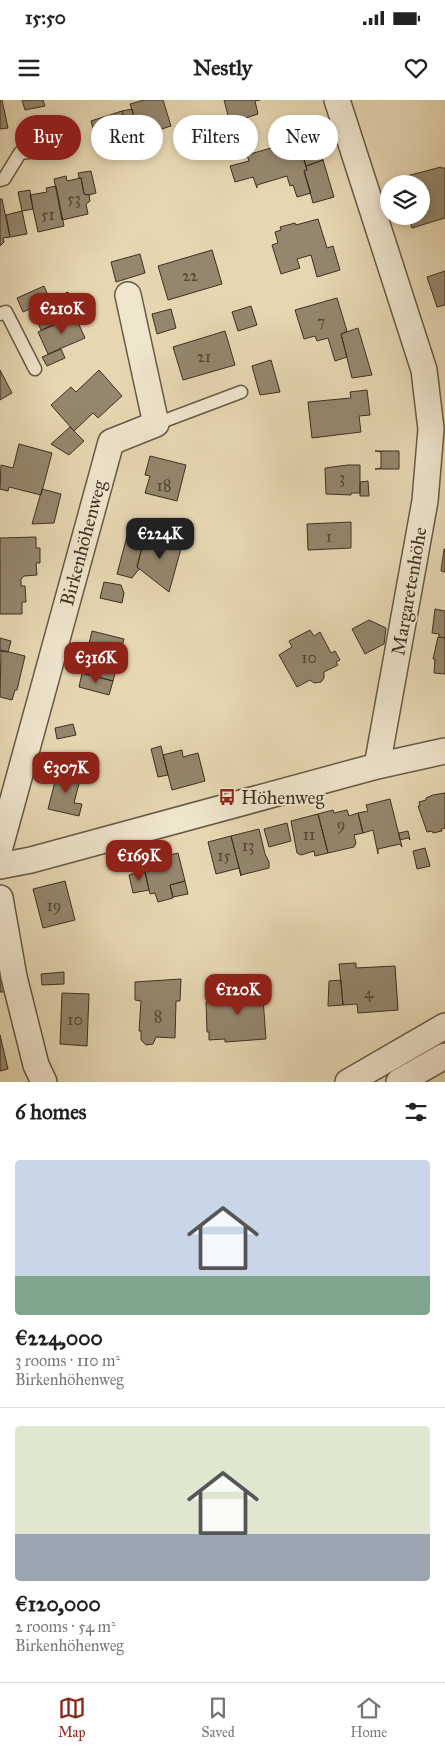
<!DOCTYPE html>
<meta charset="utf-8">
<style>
body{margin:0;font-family:"IM FELL Great Primer",serif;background:#f6f6f6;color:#222;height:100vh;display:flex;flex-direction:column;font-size:19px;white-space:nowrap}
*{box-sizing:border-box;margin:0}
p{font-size:16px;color:#767676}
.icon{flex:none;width:28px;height:28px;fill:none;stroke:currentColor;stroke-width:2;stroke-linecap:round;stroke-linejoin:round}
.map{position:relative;height:982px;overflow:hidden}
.drawer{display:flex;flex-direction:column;background:#fff;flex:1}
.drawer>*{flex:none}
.banner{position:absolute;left:15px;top:15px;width:415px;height:45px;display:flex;gap:10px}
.controls{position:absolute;left:380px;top:75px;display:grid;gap:10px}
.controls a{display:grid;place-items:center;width:50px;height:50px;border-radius:50%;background:#fff;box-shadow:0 2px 8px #0003;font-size:25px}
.price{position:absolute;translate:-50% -42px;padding:0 11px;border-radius:10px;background:#8f2418;color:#fff;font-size:16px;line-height:32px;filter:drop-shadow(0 1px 2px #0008)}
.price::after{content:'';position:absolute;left:50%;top:30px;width:15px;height:11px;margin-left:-8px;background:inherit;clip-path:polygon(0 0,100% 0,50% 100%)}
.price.selected{background:#222;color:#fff}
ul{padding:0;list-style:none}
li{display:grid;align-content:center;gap:10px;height:265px;padding:0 15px}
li+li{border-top:1px solid #e0e0e0}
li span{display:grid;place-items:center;height:155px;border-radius:5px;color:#555}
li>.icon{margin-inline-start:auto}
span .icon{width:90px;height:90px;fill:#fffc;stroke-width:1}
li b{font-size:21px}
h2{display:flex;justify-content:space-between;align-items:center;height:60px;padding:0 15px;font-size:21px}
.tag{padding:0 18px;border-radius:22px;background:#fff;box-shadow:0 2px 8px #0003;font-size:18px;line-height:45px}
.tag.selected{background:#8f2418;color:#fff}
.status{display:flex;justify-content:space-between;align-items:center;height:35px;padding:0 25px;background:#fff;direction:ltr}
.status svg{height:14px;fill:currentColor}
header{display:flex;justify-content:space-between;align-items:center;height:65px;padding:0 15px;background:#fff;font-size:22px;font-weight:800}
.tabs{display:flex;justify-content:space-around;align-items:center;height:70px;border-top:1px solid #e0e0e0;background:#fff;font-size:14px;color:#767676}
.tabs a{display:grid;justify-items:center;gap:2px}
.tabs .selected{color:#8f2418}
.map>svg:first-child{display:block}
</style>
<div class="status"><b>15:50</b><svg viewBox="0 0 49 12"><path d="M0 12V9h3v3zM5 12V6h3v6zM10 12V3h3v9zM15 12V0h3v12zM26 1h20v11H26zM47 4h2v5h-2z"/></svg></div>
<header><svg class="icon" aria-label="menu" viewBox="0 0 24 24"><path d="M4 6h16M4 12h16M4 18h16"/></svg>Nestly<svg class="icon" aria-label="heart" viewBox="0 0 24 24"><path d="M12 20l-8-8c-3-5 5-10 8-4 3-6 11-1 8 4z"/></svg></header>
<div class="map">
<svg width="445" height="982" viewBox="0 0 445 982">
<rect width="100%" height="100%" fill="#e6d7b2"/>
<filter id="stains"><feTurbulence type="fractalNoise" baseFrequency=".004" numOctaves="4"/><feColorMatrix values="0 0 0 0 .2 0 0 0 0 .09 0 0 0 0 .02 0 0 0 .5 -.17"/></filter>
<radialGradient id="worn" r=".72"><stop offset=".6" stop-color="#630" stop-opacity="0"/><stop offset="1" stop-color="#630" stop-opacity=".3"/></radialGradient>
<!-- building -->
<path fill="#94876d" stroke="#3c3022" d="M0 0H2L8 28 0 29Z
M22 0H43L45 6 25 10Z
M144 0H163L171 26 140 36 130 4Z
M224 0H260L255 1 258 14 230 23Z
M132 9 137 29 128 31 122 11Z
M122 11 131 43 100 52 91 21Z
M298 40 307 70 304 71 311 93 297 97 293 85 290 86 287 76 257 85V88L253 77 235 82 230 66 249 61 247 55Z
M319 46 323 60 306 66 302 52Z
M323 60 334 97 313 103 304 71 307 70 306 66Z
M441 67V68H445V118L412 128 408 116H421V84H400L399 78Z
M91 71 96 93 89 95 84 94 81 78H79L78 73Z
M66 76 67 81 81 78 84 94 89 95 90 101 86 104 88 114 62 120 54 79Z
M56 86 64 126 38 132 30 95 47 92 46 88Z
M30 90 33 109 22 111 18 92Z
M0 99H2L10 137 3 138 4 142 0 146Z
M22 111 27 134 10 137 6 115Z
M318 119 327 148 333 146 340 170 317 177 311 155 297 159 300 168 281 174 272 145 278 143 275 132 281 130 280 127 295 123 296 125Z
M212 150 222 184 168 200 158 166Z
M140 154 145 173 116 182 111 162Z
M445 171V205L437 207 427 177Z
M44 186 50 200 23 212 17 198Z
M68 192 78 214 41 230 32 208Z
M337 198 347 231 341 234 347 257 335 261 328 238 317 241 315 236 304 239 295 210Z
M251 206 257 225 238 231 232 212Z
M171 209 176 228 157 234 152 214Z
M75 216 85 238 48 254 38 232Z
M358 228 372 275 352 278 341 234Z
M225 231 235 265 183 280 173 247Z
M61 249 65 258 47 266 42 257Z
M271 260 280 292 260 295 252 266Z
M0 270 12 293 0 300Z
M99 270 122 296 98 318 93 313 74 331 51 305 71 287 76 292Z
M367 290 370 315 359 316 361 332 312 338 308 302 351 298 350 292Z
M70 327 84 341 69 355 51 344Z
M19 344 52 353 41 395 9 387 8 391 0 389 1 365 13 368Z
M375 351H399V369H375L381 368V352Z
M150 356 186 365 177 401 145 393 150 376 145 375Z
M348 365H360V393H351V395L326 394 325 368Z
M368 381 369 396H360V382Z
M42 389 61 394 54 423 32 424Z
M157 420 158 439H144L137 467 139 469 132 478 117 474 131 421Z
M351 422V448L308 450 307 424Z
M36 437V448H40V463H36L37 475 24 476 21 479V486H25L26 502H22V514H0V438Z
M184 438 169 492 137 467 144 439Z
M444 449H445V472L441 471Z
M104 482 121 485 124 493 122 503 100 498Z
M435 509 445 511V538L439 537V534L432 533Z
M369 520 386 528 384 544 365 554 352 529Z
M310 530 314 536 320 532 331 553 335 551 340 560 336 562 338 565 324 572V578L321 582 314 583 310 580 297 587 279 555 292 547 289 541Z
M92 531 124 539 113 581 82 573Z
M438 537 445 538V574L434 573 435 559H433Z
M0 538 11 541 8 552 0 551Z
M1 550 25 556 17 590H15L12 600 0 597Z
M82 573 113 581 109 595 79 587Z
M73 624 76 635 57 639 55 628Z
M161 646 168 675 158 677 151 649Z
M182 650 183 657 198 653 205 681 172 690 163 655Z
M58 670 81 676 74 703 82 704 79 716 48 709Z
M445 693V728L441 729 442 731 433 733 432 731 427 732 418 706H420L419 702 426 700V698L433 695Z
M390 699 402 747 400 744 378 749V754L373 730 363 733 358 713 368 711 366 705Z
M333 710 334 713 347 710 349 716 358 713 363 733 354 735 356 743 354 747 328 753 318 714Z
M318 714 328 753 315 756 314 751 301 755 297 753 291 721Z
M287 723 291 741 269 747 264 729Z
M259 729 265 754 269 762V768L241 775 231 736Z
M408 731 410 740 408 738 400 740 399 733Z
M231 736 241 775V776L239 768 216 774 208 742Z
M425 748 430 766 417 769 413 751Z
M161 753 162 757 178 753 185 781 170 785 173 798 158 802 155 793 150 794 144 769 149 768 146 757Z
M145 770 149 790 133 793 129 775Z
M65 781 75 820 43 828 33 789Z
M185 781 188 794 173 797 170 785Z
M356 863V868L395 866 398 910 358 913 357 904 343 905 339 864Z
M0 872H4L7 892H0Z
M64 872V884L42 885 41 874Z
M181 879 180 901H176L175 938 156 937 153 944 146 945 141 940V931H139L141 901 135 900V882Z
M341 880 343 905 328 906 329 881Z
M262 885 266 939 225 942V939L209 940V932H207L206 902 236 900 235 887Z
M62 893 89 894 87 946 60 944Z
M0 935 8 969 0 971Z"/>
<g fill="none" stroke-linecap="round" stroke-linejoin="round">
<!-- lane casing -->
<g stroke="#665a46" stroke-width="15">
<path id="lane" d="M0 80 4 79 20 53 63 48
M0 214 6 212 35 269
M156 324 241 292"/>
</g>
<!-- street casing -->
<g stroke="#665a46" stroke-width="28">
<path id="street" d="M337 0 424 270 431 329 425 401 377 666
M0 747 111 342 156 324 128 195
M0 766 31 760 377 666 445 651
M0 798 14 877 36 965 44 982
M348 982 445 926
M399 982 445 956"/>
</g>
<!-- lane -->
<use href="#lane" stroke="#efe5cd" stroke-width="12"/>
<!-- street -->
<use href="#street" stroke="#efe5cd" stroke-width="25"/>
</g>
<!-- icons -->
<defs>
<g id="bus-bare" transform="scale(1.35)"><path d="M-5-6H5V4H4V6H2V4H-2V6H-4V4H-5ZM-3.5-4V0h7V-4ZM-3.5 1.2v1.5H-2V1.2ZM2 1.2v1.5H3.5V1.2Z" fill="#8f2418" stroke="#efe5cd" stroke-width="2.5" paint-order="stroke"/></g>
</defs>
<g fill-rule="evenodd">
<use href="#bus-bare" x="227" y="697"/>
</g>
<g text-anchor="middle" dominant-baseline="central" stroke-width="4" stroke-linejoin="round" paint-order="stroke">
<!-- number labels -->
<g font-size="16" fill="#524635">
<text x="74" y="98">53</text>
<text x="48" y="114">51</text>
<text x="190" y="175">22</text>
<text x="321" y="221">7</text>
<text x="204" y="256">21</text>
<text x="342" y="377">3</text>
<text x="164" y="385">18</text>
<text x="329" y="436">1</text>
<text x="309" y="557">10</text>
<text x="341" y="724">9</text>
<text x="309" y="734">11</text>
<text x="248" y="745">13</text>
<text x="224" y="755">15</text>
<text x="54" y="805">19</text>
<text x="369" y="892">4</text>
<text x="158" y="916">8</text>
<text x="75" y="919">10</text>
</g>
<!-- street labels -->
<g font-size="19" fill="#3c3022" stroke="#efe5cd">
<text transform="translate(83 443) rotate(-75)">Birkenhöhenweg</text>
<text transform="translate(409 491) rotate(-80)">Margaretenhöhe</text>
</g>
<!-- poi labels -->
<g font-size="19" fill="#3c3022" stroke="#efe5cd" text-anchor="start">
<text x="241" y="697">Höhenweg</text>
</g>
</g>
<rect width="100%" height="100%" filter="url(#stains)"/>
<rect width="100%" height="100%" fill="url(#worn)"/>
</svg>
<div class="controls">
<a><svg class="icon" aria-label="layers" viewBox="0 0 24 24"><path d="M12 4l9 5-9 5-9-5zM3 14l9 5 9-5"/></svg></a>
</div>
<b class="price" style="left:62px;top:235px">€210K</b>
<b class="price selected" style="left:160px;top:460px">€224K</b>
<b class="price" style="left:96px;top:584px">€316K</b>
<b class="price" style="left:66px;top:694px">€307K</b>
<b class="price" style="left:139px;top:782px">€169K</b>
<b class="price" style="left:238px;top:916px">€120K</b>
<div class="banner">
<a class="tag selected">Buy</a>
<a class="tag">Rent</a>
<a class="tag">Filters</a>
<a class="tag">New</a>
</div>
</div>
<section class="drawer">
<h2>6 homes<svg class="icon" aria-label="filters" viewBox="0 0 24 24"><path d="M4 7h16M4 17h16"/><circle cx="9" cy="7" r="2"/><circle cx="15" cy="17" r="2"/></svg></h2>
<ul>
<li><span style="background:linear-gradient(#c9d6e8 75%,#7fa58c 0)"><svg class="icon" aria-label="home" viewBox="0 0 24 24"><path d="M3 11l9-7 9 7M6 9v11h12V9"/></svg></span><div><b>€224,000</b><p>3 rooms · 110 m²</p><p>Birkenhöhenweg</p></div></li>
<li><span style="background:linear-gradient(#dfe7d0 70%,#9aa5b1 0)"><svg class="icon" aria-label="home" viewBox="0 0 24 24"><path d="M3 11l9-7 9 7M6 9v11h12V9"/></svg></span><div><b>€120,000</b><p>2 rooms · 54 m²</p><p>Birkenhöhenweg</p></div></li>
</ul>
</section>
<nav class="tabs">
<a class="selected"><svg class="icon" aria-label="map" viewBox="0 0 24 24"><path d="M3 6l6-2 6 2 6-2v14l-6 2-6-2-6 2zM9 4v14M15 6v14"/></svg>Map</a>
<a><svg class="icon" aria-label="saved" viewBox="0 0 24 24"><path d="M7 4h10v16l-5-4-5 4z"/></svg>Saved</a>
<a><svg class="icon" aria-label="home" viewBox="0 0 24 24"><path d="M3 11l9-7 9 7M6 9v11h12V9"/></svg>Home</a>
</nav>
